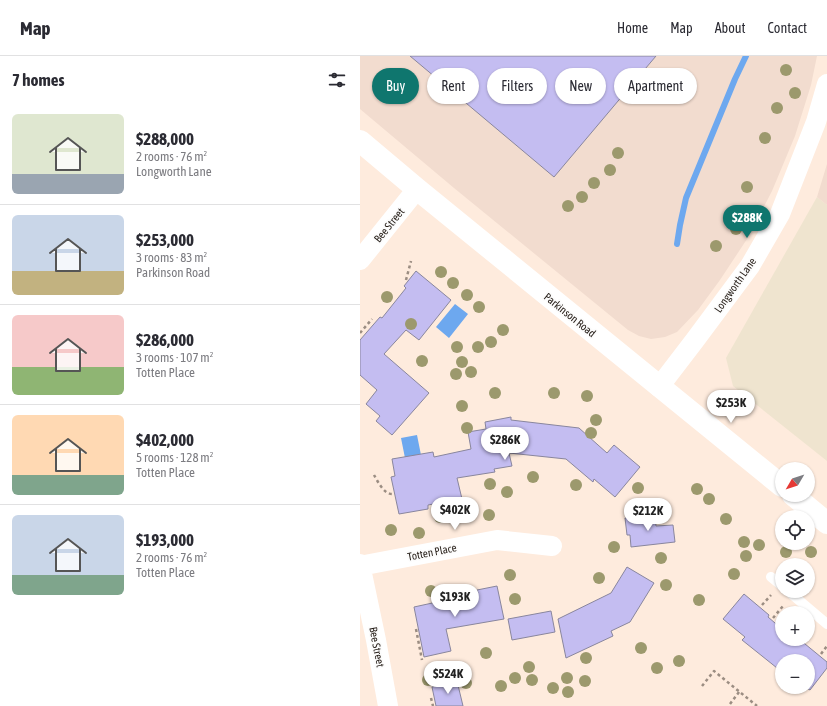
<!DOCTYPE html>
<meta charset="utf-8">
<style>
body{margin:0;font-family:"Asap Condensed",sans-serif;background:#f7f7f7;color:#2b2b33;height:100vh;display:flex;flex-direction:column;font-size:15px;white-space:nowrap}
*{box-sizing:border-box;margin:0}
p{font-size:13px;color:#7c7c81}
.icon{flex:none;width:22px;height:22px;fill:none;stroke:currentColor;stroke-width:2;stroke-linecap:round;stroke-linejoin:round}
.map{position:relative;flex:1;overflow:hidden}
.sheet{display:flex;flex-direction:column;background:#fff;width:360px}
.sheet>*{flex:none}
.top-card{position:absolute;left:12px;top:12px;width:380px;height:36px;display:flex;gap:8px}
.needle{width:26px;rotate:231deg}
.buttons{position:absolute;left:415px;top:406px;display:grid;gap:8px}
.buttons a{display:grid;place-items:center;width:40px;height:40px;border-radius:50%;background:#fff;box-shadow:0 1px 3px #0004;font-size:20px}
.price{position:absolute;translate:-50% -34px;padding:0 9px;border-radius:14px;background:#fff;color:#222;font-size:13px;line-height:26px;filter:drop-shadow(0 1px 2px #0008)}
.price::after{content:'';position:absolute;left:50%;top:24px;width:12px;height:9px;margin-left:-6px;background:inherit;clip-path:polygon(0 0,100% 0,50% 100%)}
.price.current{background:#0f766e;color:#fff}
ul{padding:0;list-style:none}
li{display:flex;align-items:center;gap:12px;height:100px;padding:0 12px}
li+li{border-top:1px solid #e1e1e2}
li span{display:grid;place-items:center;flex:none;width:112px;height:80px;border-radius:6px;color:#555}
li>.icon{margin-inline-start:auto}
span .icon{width:48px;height:48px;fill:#fffc;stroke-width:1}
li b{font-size:17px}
h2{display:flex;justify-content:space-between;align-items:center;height:48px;padding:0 12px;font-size:17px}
.pill{padding:0 14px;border-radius:18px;background:#fff;box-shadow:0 1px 3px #0004;font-size:14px;line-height:36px}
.pill.current{background:#0f766e;color:#fff}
header{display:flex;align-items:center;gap:24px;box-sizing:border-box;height:56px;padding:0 20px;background:#fff;border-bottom:1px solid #e1e1e2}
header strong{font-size:19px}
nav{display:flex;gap:22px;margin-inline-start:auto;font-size:14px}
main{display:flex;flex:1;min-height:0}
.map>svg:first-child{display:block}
</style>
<header>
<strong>Map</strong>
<nav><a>Home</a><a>Map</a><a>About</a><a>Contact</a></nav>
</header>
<main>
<section class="sheet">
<h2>7 homes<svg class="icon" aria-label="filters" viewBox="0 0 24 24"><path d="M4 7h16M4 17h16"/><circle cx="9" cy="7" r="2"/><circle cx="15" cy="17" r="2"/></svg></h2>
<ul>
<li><span style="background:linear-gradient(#dfe7d0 75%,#9aa5b1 0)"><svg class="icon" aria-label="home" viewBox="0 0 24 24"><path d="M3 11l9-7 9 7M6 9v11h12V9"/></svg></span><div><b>$288,000</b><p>2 rooms · 76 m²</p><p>Longworth Lane</p></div></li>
<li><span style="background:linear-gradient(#c9d6e8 70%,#c2b280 0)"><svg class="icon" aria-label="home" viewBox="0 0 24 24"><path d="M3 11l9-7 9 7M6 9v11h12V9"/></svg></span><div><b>$253,000</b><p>3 rooms · 83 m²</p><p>Parkinson Road</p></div></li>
<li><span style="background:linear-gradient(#f6c9c9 65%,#8fb573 0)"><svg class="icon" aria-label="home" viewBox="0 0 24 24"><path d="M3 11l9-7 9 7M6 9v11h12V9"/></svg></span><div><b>$286,000</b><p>3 rooms · 107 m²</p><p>Totten Place</p></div></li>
<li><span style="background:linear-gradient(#ffd9b3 75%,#7fa58c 0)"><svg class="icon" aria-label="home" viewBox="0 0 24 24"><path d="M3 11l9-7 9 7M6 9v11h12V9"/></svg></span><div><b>$402,000</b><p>5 rooms · 128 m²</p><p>Totten Place</p></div></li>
<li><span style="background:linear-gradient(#c9d6e8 75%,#7fa58c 0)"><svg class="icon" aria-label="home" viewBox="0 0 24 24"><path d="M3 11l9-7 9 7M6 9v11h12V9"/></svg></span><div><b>$193,000</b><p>2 rooms · 76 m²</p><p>Totten Place</p></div></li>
</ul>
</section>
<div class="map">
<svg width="467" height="650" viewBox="0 0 467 650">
<rect width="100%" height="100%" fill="#feebdd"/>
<!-- commercial -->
<path fill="#efe4cf" d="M457 141 467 149V405L373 330 366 302Z"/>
<!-- industrial -->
<path fill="#f2dccf" d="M0 0H457L451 29 435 80 412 135 389 180 360 224 338 254 317 276 305 281 291 283 279 280 268 274 94 132 0 53Z
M467 108V149L457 141Z"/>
<!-- water -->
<path fill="#6da8ef" d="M95 248 108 258 89 282 76 271Z
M57 379 63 409 47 412 41 382Z"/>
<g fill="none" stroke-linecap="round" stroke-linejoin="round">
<!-- stream -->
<path stroke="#6da8ef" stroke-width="6" d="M317 188 320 169 326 142 375 23 386 0"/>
</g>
<!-- building -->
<path fill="#c4bdf1" stroke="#89869d" d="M50 0H296L194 121Z
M56 215 91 244 59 284 46 274 24 298 69 337 32 379 16 365 20 360 6 348 17 334 0 319V284L20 261 22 262 46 232 44 230Z
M151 361V364L219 372 247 397 254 389 280 411 255 441 234 423 233 426 206 403 149 397 152 410 134 413 135 416 97 422 102 443 68 449V453L39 458 31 421 35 420 32 403 73 396 74 401 111 393 108 376 126 373 125 366Z
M295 459 296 470 313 469 315 486 271 491 270 479H267L265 462Z
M267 511 294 527 270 566 251 575 253 580 206 602 198 563 251 537Z
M137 530 144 563 86 573 91 595 64 601 54 551 118 537 117 534Z
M384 538 409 559 408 561 422 573V583H439L467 606V612L450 634 445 631H448V605H422V616L382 584 385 581 363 563Z
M191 555 195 576 152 584 148 563Z
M97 625 103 650H76L72 631Z"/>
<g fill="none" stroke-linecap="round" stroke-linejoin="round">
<!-- path -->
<path stroke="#9b8d82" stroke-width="2.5" stroke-dasharray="3 3" stroke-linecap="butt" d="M46 224 51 205
M0 277 12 263
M14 419C18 426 24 438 32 438
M95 538 115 535
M402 549 411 539
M413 562 423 550
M56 573 62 604
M461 598 467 590
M342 630 354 615 397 650
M71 642 73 650
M370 648 379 636"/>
<!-- service -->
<path stroke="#fff" stroke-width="10" d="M411 521 422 530
M428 535 467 568"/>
<!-- minor -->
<path stroke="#fff" stroke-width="20" d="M0 204 57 133
M299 331 335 284 390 210 420 158 456 66 467 28
M0 508 16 584 28 650
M0 510 137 484 192 490"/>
<!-- secondary -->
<path stroke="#fff" stroke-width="22" d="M0 85 57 133 422 430
M433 439 467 467"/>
</g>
<!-- trees -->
<g fill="#9c996d">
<circle cx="426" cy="14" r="6"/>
<circle cx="435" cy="37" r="6"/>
<circle cx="417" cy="52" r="6"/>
<circle cx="405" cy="82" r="6"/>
<circle cx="258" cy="97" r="6"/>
<circle cx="250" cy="114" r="6"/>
<circle cx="234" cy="127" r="6"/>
<circle cx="387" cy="131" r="6"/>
<circle cx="222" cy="141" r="6"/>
<circle cx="208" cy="150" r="6"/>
<circle cx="389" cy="155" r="6"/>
<circle cx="376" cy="173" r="6"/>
<circle cx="356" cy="190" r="6"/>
<circle cx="81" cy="216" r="6"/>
<circle cx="93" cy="227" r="6"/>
<circle cx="107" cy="239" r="6"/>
<circle cx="27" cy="241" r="6"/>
<circle cx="119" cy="251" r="6"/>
<circle cx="51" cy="268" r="6"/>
<circle cx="143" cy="274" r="6"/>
<circle cx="131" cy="286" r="6"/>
<circle cx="97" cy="291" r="6"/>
<circle cx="118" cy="291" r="6"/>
<circle cx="62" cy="305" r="6"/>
<circle cx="102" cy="306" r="6"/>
<circle cx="111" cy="316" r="6"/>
<circle cx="96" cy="318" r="6"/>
<circle cx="135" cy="337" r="6"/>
<circle cx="194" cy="337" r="6"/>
<circle cx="227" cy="340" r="6"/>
<circle cx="102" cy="350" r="6"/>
<circle cx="236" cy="364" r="6"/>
<circle cx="107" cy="372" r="6"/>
<circle cx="231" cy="377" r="6"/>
<circle cx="173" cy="421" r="6"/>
<circle cx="130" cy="428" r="6"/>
<circle cx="216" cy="429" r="6"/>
<circle cx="278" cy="432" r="6"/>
<circle cx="337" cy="433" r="6"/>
<circle cx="147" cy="436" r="6"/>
<circle cx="349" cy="443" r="6"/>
<circle cx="129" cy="459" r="6"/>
<circle cx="80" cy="461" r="6"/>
<circle cx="366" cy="463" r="6"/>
<circle cx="31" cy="474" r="6"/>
<circle cx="59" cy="477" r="6"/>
<circle cx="384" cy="486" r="6"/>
<circle cx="399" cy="489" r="6"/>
<circle cx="254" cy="491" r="6"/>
<circle cx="426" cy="496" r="6"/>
<circle cx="451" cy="496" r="6"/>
<circle cx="386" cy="500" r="6"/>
<circle cx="301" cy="502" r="6"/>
<circle cx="374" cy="518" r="6"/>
<circle cx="150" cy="519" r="6"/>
<circle cx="239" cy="522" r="6"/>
<circle cx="306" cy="529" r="6"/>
<circle cx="71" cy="535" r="6"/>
<circle cx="155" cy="543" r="6"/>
<circle cx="339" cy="544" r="6"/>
<circle cx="281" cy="592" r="6"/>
<circle cx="126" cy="597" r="6"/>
<circle cx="226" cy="602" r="6"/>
<circle cx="319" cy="605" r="6"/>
<circle cx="169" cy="611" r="6"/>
<circle cx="297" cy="612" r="6"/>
<circle cx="155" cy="622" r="6"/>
<circle cx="207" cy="622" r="6"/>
<circle cx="68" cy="624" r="6"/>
<circle cx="172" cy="624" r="6"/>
<circle cx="225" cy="625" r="6"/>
<circle cx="106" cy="627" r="6"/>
<circle cx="141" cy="630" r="6"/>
<circle cx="193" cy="632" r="6"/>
<circle cx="208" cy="636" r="6"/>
</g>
<g text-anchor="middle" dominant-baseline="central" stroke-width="3.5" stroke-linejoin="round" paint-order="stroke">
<!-- street labels -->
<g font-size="11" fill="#251d17" stroke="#fcfcfc">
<text transform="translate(29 169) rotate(-51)">Bee Street</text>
<text transform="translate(375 229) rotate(-55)">Longworth Lane</text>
<text transform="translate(210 259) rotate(39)">Parkinson Road</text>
<text transform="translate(72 496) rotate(-11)">Totten Place</text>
<text transform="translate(17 591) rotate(79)">Bee Street</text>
</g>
</g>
</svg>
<div class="buttons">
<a><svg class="needle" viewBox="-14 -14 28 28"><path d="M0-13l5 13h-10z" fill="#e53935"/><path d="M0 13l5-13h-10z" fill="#7c7c81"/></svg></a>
<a><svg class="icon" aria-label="locate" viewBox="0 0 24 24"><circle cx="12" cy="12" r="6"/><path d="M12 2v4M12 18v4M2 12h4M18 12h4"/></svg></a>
<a><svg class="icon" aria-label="layers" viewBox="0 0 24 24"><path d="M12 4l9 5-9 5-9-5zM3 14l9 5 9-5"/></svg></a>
<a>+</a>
<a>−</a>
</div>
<b class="price current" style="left:387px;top:183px">$288K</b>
<b class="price" style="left:371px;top:368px">$253K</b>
<b class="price" style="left:145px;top:405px">$286K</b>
<b class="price" style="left:95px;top:475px">$402K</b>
<b class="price" style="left:288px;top:476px">$212K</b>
<b class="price" style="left:95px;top:562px">$193K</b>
<b class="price" style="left:88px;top:639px">$524K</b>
<div class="top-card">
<a class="pill current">Buy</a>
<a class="pill">Rent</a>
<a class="pill">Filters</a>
<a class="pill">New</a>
<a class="pill">Apartment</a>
</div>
</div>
</main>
